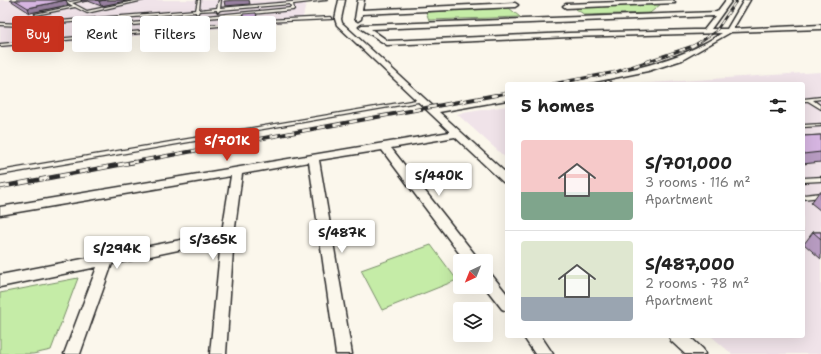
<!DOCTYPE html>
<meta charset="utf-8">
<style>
body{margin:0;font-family:"Shantell Sans",sans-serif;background:#f6f6f6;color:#222;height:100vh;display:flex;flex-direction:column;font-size:15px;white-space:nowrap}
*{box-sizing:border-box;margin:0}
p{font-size:13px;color:#767676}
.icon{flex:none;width:22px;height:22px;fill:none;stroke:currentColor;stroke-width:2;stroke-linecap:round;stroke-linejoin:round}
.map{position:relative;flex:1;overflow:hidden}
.panel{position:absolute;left:505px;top:82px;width:300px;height:256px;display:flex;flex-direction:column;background:#fff;border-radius:4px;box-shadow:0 4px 16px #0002}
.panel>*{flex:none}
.hud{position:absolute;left:12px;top:16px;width:380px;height:36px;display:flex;gap:8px}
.needle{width:26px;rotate:223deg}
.controls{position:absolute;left:453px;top:254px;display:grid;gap:8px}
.controls a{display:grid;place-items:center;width:40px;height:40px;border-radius:4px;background:#fff;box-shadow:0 4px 16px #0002;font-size:20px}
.price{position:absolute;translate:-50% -34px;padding:0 9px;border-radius:4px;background:#fff;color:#222;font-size:13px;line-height:26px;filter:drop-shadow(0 1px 2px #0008)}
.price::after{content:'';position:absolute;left:50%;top:24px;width:12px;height:9px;margin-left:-6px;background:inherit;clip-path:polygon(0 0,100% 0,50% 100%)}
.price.on{background:#c8321e;color:#fff}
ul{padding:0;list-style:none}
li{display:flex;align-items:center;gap:12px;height:100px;padding:0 16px}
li+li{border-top:1px solid #e0e0e0}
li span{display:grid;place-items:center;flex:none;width:112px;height:80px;border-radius:4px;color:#555}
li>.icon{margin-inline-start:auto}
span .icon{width:48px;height:48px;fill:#fffc;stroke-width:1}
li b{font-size:17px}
h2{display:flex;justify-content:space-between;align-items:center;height:48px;padding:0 16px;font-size:17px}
.tag{padding:0 14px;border-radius:4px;background:#fff;box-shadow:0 4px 16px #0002;font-size:14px;line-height:36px}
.tag.on{background:#c8321e;color:#fff}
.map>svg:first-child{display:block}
</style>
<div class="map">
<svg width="821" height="354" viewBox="0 0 821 354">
<rect width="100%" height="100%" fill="#fbf7ec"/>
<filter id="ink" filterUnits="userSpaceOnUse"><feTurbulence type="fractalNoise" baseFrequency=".025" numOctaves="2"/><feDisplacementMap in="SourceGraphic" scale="8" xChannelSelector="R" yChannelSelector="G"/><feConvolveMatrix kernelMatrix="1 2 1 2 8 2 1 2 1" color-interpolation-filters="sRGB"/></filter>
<g filter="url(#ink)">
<!-- built -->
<path fill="#f0e3e9" d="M0 0H307L302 21 0 48Z
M821 72V354H732L711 336H803V84H634Z
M507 106V159L457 114Z"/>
<!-- green -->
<path fill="#c5eca7" stroke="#788c69" d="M661 4 650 13 585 15 573 7Z
M509 8 520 17 429 20 426 12Z
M63 25 57 32 17 36 26 28Z
M431 245 457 280 382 310 361 270Z
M78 278 51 350 33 354H0V293Z"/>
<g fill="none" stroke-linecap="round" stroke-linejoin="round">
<!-- lane casing -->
<g stroke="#2b2b2b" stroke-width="2.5">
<path id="lane" d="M63 0H66L70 2 80 0H84L72 3 87 11 139 0H144L87 13 75 7 36 15 35 14 73 6Z
M198 0H200L199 10 217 8 219 0H221L220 8 316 0H327L293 4 294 9 293 10 101 28 99 27 100 26 291 8 290 4 220 10 218 12 217 11V10L199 11 198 13 197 14 196 13V12L22 26 0 25V23L22 24 196 10Z
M331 17 332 18V19L265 22 0 46V44L265 20Z
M607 81H609L613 84H608L606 82Z
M821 97V99L813 100 821 106V109L808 101H803V99Z
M422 99H424V101L0 175V171Z
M821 124V126L803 127V125Z
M821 177V181L803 182V178Z
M821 193V197L803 199V195Z"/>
</g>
<!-- street casing -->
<g stroke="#2b2b2b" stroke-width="3">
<path id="street" d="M339 0H345L341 19 342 23 435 108 507 94V100L439 112 507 174V183L503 182 455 137 391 148 480 261H465L382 150 319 160 352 354H336L309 162 242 174 234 235 226 354H210L221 241 112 264 80 354H64L97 267 0 287V275L222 232 231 176 0 215V207L450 132 337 25 335 19Z
M358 0H364L362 10 515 3 518 5 515 7 362 14 361 19 358 21 355 19Z
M673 0 675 3 566 8 563 6 566 4Z
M726 0H732L711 29H727L744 0H750L733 29 821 25V29L731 32 682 60 648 71 584 84H568L572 82C624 71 677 63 722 33L569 37 387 45 359 27 362 25 717 12ZM715 16 704 30H694L569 33 388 41 371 29Z
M486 272 491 274 507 294V311L502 309 485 287Z
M523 336H541L553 354H535Z
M669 336H689L703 349 705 354H685L671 341Z"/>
</g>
<!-- lane -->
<use href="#lane" fill="#fbf7ec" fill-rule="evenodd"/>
<!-- street -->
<use href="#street" fill="#fbf7ec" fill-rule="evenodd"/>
<!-- rail-far3 casing -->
<g stroke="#2b2b2b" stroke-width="2.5">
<path id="rail-far3" d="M698 43 716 31 737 0"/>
</g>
<!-- rail-far2 casing -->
<g stroke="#2b2b2b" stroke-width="3">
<path id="rail-far2" d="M552 84 616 72 693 46 700 42
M491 96 507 93"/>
</g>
<!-- rail-far1 casing -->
<g stroke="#2b2b2b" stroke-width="4">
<path id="rail-far1" d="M129 163 496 95"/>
</g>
<!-- rail casing -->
<g stroke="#2b2b2b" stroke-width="4.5">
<path id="rail" d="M0 187 134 162"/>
</g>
<!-- rail-far3 -->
<use href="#rail-far3" stroke="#fbf7ec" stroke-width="1.5" stroke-dasharray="5" stroke-linecap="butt"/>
<!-- rail-far2 -->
<use href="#rail-far2" stroke="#fbf7ec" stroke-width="2" stroke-dasharray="6" stroke-linecap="butt"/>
<!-- rail-far1 -->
<use href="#rail-far1" stroke="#fbf7ec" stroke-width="2.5" stroke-dasharray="8" stroke-linecap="butt"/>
<!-- rail -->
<use href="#rail" stroke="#fbf7ec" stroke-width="3" stroke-dasharray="10" stroke-linecap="butt"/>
</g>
<!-- wall -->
<path fill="#b89cc2" stroke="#2b2b2b" d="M10 0H66L68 5 30 13Z
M81 0H131L101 6 88 1 82 2Z
M821 135V162L803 164V136Z
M819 192H821V211L811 203Z
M813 232H821V259L804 244Z"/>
<!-- shaded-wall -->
<path fill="#967f9e" stroke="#2b2b2b" d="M66 0 68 5 30 13 28 8Z
M81 0H88V1L82 2Z
M106 0H131L101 6 99 1Z
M235 0H249L250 4 225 6 224 1Z
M256 13 257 19 243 20V18Z"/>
<!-- building -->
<path fill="#d6b5e1" stroke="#2b2b2b" d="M15 0H66L28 8Z
M96 0H106L99 1Z
M256 13 257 17 243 18V14Z
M821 135V152L803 154V136Z
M813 232H821V239Z"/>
</g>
</svg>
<div class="controls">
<a><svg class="needle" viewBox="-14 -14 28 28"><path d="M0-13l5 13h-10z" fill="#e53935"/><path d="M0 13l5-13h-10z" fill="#767676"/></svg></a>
<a><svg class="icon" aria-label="layers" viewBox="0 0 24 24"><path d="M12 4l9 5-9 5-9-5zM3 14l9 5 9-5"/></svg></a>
</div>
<b class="price on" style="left:227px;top:162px">S/701K</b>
<b class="price" style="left:439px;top:197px">S/440K</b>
<b class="price" style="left:342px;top:254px">S/487K</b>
<b class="price" style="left:213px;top:261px">S/365K</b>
<b class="price" style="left:117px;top:270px">S/294K</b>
<div class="hud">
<a class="tag on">Buy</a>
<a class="tag">Rent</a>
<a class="tag">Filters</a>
<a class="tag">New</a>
</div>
<section class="panel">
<h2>5 homes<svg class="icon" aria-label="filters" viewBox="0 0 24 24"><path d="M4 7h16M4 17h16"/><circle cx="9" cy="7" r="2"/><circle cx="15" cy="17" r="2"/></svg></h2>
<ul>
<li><span style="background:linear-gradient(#f6c9c9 65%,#7fa58c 0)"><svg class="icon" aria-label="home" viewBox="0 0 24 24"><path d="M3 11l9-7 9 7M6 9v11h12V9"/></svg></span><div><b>S/701,000</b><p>3 rooms · 116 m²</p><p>Apartment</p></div></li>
<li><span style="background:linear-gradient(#dfe7d0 70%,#9aa5b1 0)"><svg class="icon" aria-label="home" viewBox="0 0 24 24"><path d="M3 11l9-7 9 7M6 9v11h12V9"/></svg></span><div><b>S/487,000</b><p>2 rooms · 78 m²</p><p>Apartment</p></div></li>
</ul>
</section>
</div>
